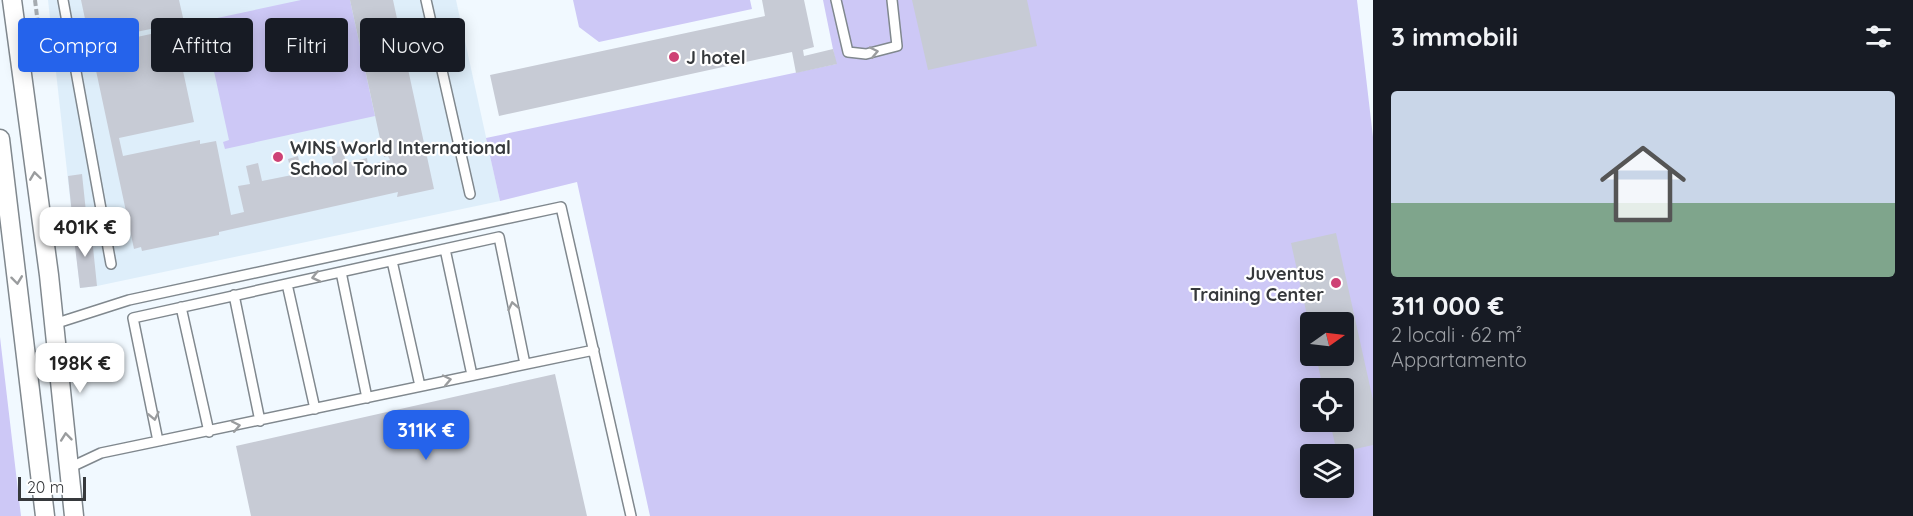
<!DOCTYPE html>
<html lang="it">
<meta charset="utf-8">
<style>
body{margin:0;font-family:Quicksand,sans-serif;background:#20242c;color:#f1f3f6;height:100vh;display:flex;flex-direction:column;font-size:22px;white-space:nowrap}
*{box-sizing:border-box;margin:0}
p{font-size:20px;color:#9ea1a6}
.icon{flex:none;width:33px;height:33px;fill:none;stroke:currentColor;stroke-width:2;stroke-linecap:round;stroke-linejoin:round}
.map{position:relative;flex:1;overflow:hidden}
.sheet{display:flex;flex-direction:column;background:#171b24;width:540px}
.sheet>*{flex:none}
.hud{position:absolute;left:18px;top:18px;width:570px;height:54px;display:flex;gap:12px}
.needle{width:39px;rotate:76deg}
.tools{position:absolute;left:1300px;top:312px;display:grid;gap:12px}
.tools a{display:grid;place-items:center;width:54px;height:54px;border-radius:6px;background:#171b24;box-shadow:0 3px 15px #0003;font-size:30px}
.scale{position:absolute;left:18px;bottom:15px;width:68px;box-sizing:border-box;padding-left:6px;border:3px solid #36393c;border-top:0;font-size:16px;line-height:21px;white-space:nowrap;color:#36393c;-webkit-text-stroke:4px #fff;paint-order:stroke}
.price{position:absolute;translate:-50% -51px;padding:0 14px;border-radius:12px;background:#fff;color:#222;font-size:20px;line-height:39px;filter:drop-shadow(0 2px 3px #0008)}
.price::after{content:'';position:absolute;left:50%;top:36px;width:18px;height:14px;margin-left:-9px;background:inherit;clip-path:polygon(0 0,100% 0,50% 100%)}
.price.on{background:#2563eb;color:#fff}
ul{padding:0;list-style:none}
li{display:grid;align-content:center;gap:12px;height:318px;padding:0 18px}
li+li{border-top:2px solid #363941}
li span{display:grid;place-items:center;height:186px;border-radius:6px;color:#555}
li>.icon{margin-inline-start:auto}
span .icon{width:108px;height:108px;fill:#fffc;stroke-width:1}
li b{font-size:26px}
h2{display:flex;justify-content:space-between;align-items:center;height:72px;padding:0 18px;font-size:26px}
.chip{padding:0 21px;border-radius:6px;background:#171b24;box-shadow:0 3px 15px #0003;font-size:21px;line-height:54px}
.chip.on{background:#2563eb;color:#fff}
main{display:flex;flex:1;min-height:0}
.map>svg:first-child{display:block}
</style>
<main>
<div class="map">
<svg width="1373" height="516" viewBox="0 0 1373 516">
<rect width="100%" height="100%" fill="#f1f9ff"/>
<!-- built -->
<path fill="#deeefa" d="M48 0H456L500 201 97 286 80 288Z"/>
<!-- green -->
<path fill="#cdc8f6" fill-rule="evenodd" d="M301 0H350L375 116 225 149 223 142 229 140 203 21Z
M573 0H750L752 9 599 42 579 27Z
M823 0H1357L1373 137V516H650L577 182 500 201 486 138 836 64ZM1311 322H1344V356H1311ZM1311 388H1344V422H1311ZM1311 454H1344V488H1311Z
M0 337 21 516H0Z"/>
<!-- building -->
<path fill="#c7cbd5" d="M81 0H179L184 22 98 40 100 45 174 29 194 122 119 138 123 156 200 140V144L216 141 231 215 244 212 238 186 250 184 246 166 258 163 262 181 292 175 288 159 298 156 302 174 334 167 330 148 342 146 346 163 367 158 368 165 390 160 388 156 384 157 350 0H393L434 189 397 197 398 192 219 232V235L142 251 141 247 134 249Z
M762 0H804L814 47 803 50 804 56 833 49 837 64 796 73 792 52 499 116 490 75 765 16Z
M912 0H1027L1037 46 928 70Z
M82 174 86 212 72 214 68 176Z
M91 228 97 286 80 288 73 230Z
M1336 233 1373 400V445L1337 453 1330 422H1344V388H1323L1316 356H1344V322H1311L1310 329 1291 243Z
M555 374 587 516H251L236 446Z"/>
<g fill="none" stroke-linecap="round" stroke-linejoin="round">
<!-- service casing -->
<g stroke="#80888e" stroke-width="12">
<path id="service" d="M63 0 111 264
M426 0 470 194
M836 0 848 52 866 54 897 46 892 0
M445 249 472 375
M392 261 420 386
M341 272 367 398
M287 284 315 409
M234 295 260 421
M181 307 209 432
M54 324 129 300 561 207 631 516
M158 441 133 318 499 237 525 364
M69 468 101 453 594 350"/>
</g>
<!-- minor casing -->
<g stroke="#80888e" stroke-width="21">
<path id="minor" d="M12 0 49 275 74 516
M0 139 45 516"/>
</g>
<!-- path -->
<path stroke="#a6acb1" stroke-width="4" stroke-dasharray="6 3" stroke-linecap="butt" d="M35 0 38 24"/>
<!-- service -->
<use href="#service" stroke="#fff" stroke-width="9"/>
<!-- minor -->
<use href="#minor" stroke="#fff" stroke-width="18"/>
</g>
<!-- one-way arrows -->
<defs><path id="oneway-chevron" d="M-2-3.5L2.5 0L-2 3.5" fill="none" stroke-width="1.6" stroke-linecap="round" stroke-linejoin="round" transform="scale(1.5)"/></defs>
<g stroke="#9a9c9e">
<use href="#oneway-chevron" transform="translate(874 52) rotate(-12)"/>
<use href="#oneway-chevron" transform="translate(35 176) rotate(-98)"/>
<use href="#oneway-chevron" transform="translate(316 277) rotate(167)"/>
<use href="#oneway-chevron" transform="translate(17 280) rotate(83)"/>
<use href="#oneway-chevron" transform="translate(513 306) rotate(-102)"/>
<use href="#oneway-chevron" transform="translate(447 380) rotate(-12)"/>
<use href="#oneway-chevron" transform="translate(154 416) rotate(78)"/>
<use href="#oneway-chevron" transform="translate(236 426) rotate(-12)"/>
<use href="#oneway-chevron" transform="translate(66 437) rotate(-96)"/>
</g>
<!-- markers -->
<g fill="#ce4275" stroke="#fff" stroke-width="2">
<circle cx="674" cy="57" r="6"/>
<circle cx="278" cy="157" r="6"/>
<circle cx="1336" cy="283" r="6"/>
</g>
<g text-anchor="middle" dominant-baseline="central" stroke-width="4.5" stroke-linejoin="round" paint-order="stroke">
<!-- poi labels -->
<g font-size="18" font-weight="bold" fill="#36393c" stroke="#fff" text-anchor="start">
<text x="686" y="57">J hotel</text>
<text x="290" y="147">WINS World International<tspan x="290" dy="21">School Torino</tspan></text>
<text x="1324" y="273" text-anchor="end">Juventus<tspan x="1324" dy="21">Training Center</tspan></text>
</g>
</g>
</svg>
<div class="tools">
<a><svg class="needle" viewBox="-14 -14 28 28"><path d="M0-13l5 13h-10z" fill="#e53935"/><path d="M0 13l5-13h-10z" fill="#9ea1a6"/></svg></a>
<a><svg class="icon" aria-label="locate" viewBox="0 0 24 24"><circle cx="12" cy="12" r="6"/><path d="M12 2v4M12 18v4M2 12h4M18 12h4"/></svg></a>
<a><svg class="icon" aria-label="layers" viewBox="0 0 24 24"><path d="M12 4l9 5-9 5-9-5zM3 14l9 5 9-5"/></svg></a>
</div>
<div class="scale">20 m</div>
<b class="price" style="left:85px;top:258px">401K €</b>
<b class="price" style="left:80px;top:394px">198K €</b>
<b class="price on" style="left:426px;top:461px">311K €</b>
<div class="hud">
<a class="chip on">Compra</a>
<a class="chip">Affitta</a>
<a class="chip">Filtri</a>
<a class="chip">Nuovo</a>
</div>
</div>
<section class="sheet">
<h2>3 immobili<svg class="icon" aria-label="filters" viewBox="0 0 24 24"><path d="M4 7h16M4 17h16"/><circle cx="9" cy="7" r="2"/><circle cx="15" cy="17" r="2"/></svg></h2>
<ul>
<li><span style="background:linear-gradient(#c9d6e8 60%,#7fa58c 0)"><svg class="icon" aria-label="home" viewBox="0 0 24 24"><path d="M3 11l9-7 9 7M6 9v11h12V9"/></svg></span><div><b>311 000 €</b><p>2 locali · 62 m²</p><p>Appartamento</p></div></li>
</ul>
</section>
</main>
